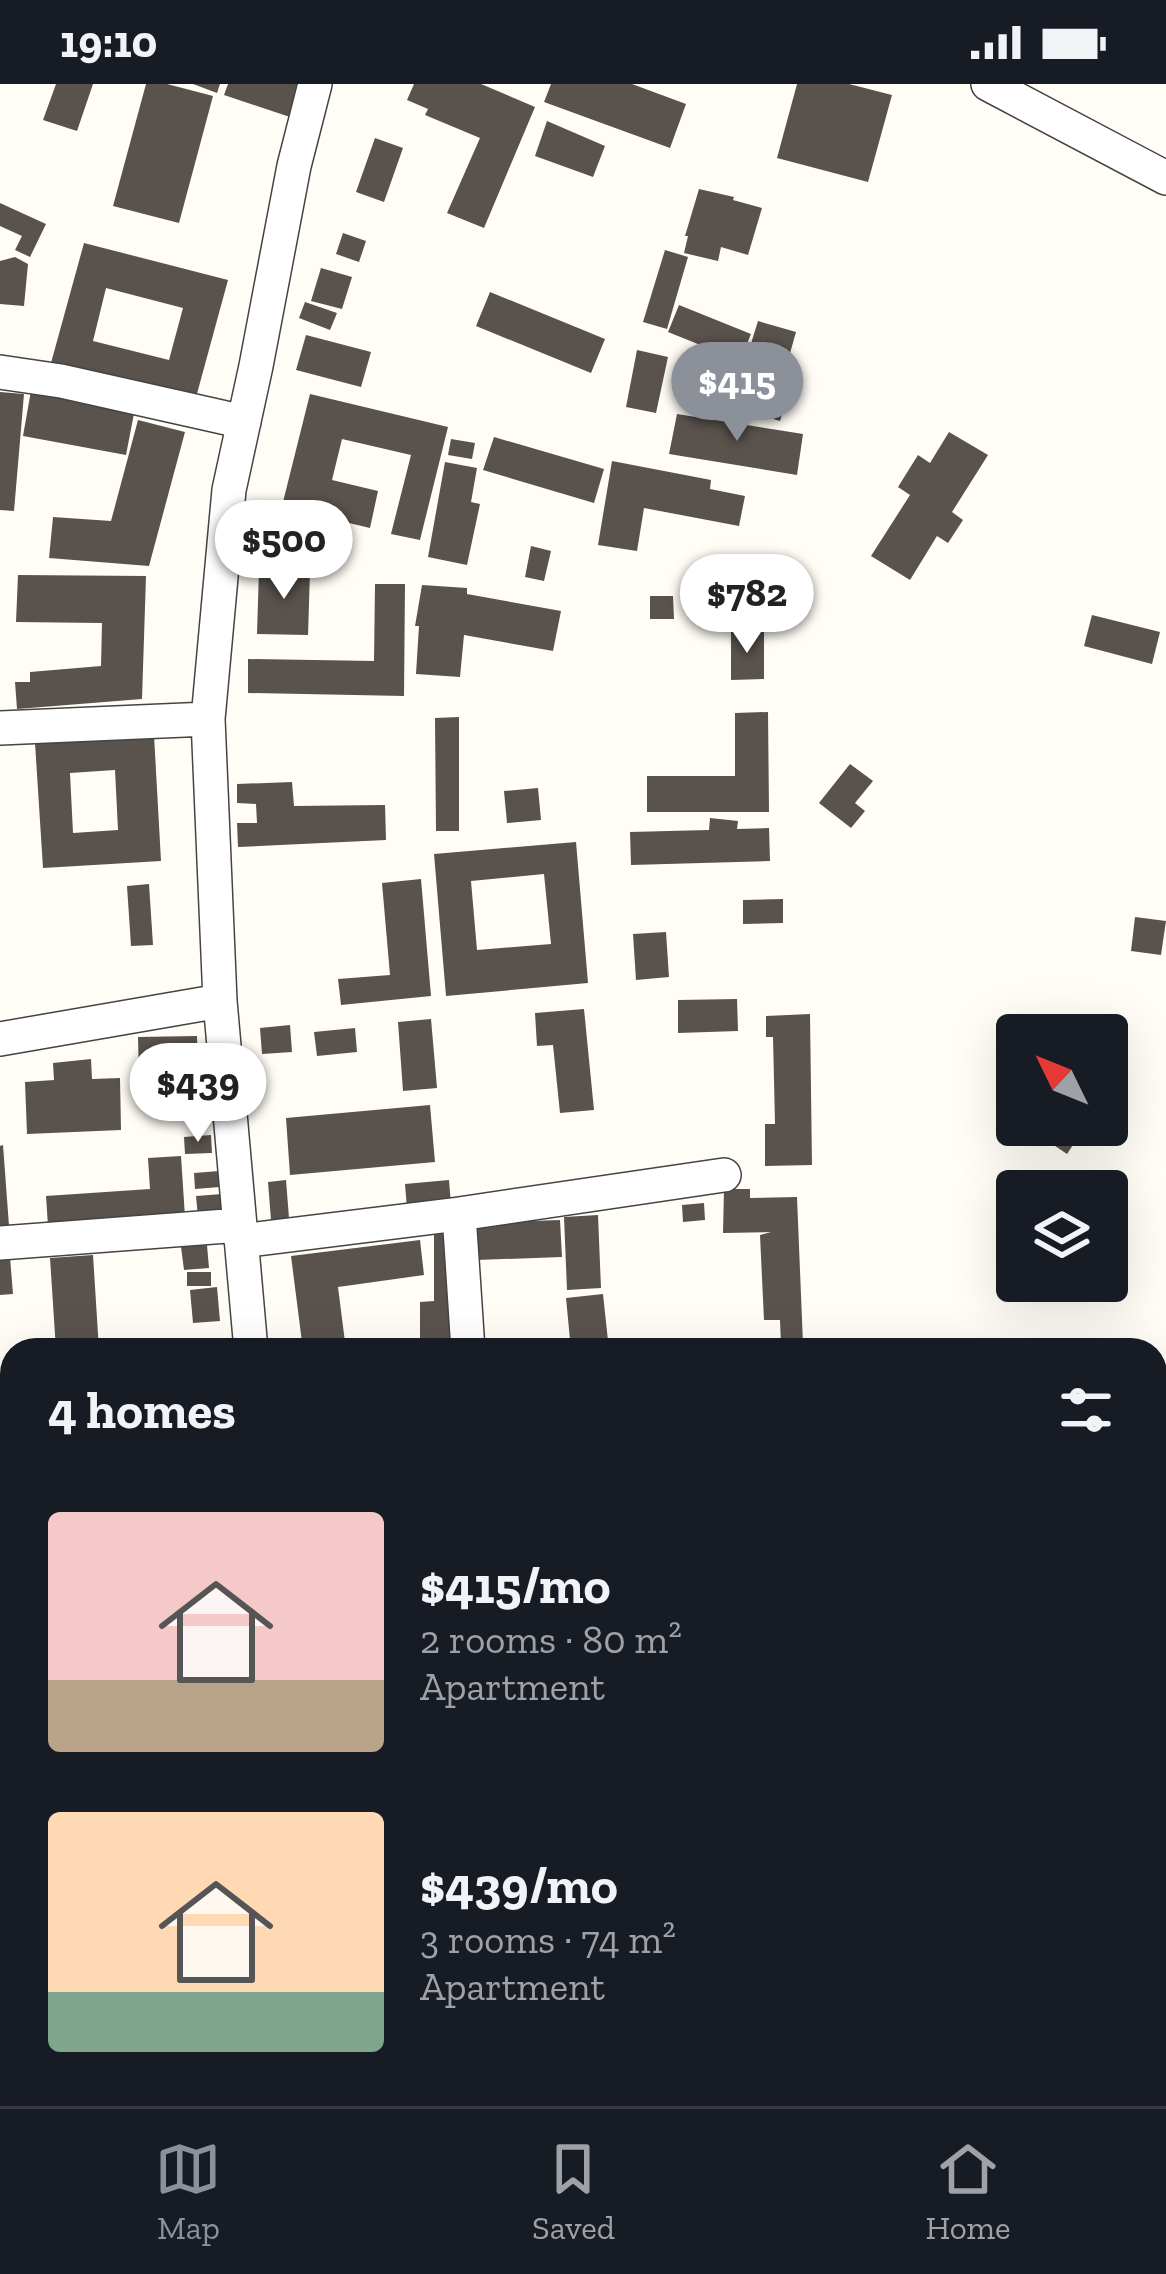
<!DOCTYPE html>
<meta charset="utf-8">
<style>
body{margin:0;font-family:"Zilla Slab",serif;background:#20242c;color:#f1f3f6;height:100vh;display:flex;flex-direction:column;font-size:45px;white-space:nowrap}
*{box-sizing:border-box;margin:0}
p{font-size:39px;color:#9ea1a6}
.icon{flex:none;width:66px;height:66px;fill:none;stroke:currentColor;stroke-width:2;stroke-linecap:round;stroke-linejoin:round}
.map{position:relative;flex:1;overflow:hidden}
.side{position:absolute;left:0px;top:1254px;width:1167px;height:768px;display:flex;flex-direction:column;background:#171b24;border-radius:36px 36px 0 0;box-shadow:0 12px 48px #0002}
.side>*{flex:none}
.needle{width:78px;rotate:313deg}
.controls{position:absolute;left:996px;top:930px;display:grid;gap:24px}
.controls a{display:grid;place-items:center;width:132px;height:132px;border-radius:12px;background:#171b24;box-shadow:0 12px 48px #0002;font-size:60px}
.price{position:absolute;translate:-50% -102px;padding:0 27px;border-radius:42px;background:#fff;color:#222;font-size:39px;line-height:78px;filter:drop-shadow(0 3px 6px #0008)}
.price::after{content:'';position:absolute;left:50%;top:72px;width:36px;height:27px;margin-left:-18px;background:inherit;clip-path:polygon(0 0,100% 0,50% 100%)}
.price.current{background:#8c9099;color:#fff}
ul{padding:0;list-style:none}
li{display:flex;align-items:center;gap:36px;height:300px;padding:0 48px}
li span{display:grid;place-items:center;flex:none;width:336px;height:240px;border-radius:12px;color:#555}
li>.icon{margin-inline-start:auto}
span .icon{width:144px;height:144px;fill:#fffc;stroke-width:1}
li b{font-size:51px}
h2{display:flex;justify-content:space-between;align-items:center;height:144px;padding:0 48px;font-size:51px}
.status{display:flex;justify-content:space-between;align-items:center;height:84px;padding:0 60px;background:#171b24;direction:ltr}
.status svg{height:33px;fill:currentColor}
.tabs{display:flex;justify-content:space-around;align-items:center;height:168px;border-top:3px solid #363941;background:#171b24;font-size:33px;color:#9ea1a6}
.tabs a{display:grid;justify-items:center;gap:6px}
.tabs .current{color:#8c9099}
.map>svg:first-child{display:block}
</style>
<div class="status"><b>19:10</b><svg viewBox="0 0 49 12"><path d="M0 12V9h3v3zM5 12V6h3v6zM10 12V3h3v9zM15 12V0h3v12zM26 1h20v11H26zM47 4h2v5h-2z"/></svg></div>
<div class="map">
<svg width="1166" height="2022" viewBox="0 0 1166 2022">
<rect width="100%" height="100%" fill="#fffdf5"/>
<!-- building -->
<path fill="#5a524d" fill-rule="evenodd" d="M56 0H93L77 47 43 36Z
M146 0H167L213 12 179 139 113 122Z
M193 0H220L217 9Z
M228 0H300L290 33 224 11Z
M414 0H481L535 23 484 144 447 129 480 54 425 31 428 25 407 16Z
M551 0H632L686 20 670 64 544 18Z
M797 0H849L892 11 868 98 777 74Z
M547 37 605 62 593 93 535 72Z
M375 54 403 64 384 118 356 108Z
M699 105 734 113 733 116 762 124 748 171 721 163 718 177 684 169 688 152H685Z
M0 119 46 140 30 173 15 166 22 152 0 142Z
M343 149 366 157 359 178 336 170Z
M84 159 228 196 195 317 51 279ZM106 204 183 224 169 276 93 257Z
M665 166 688 173 667 245 643 238Z
M15 173 28 180 24 222 0 220V177Z
M321 184 352 193 342 225 311 217Z
M490 208 605 255 591 289 476 242Z
M305 218 337 229 330 246 299 234Z
M679 221 751 250 740 277 668 248Z
M758 237 796 248 783 294 744 282Z
M306 251 371 268 361 303 296 286Z
M637 266 668 273 656 329 626 323Z
M712 284 789 306 780 337 704 315Z
M32 301 136 319 126 371 23 352Z
M0 308 24 310 14 427 0 426Z
M310 310 448 343 420 456 391 450 411 371 342 355 332 396 378 407 370 444 311 430 307 449 277 442Z
M677 330 803 350 797 391 669 370Z
M138 336 185 348 149 482 49 474 53 433 111 437Z
M949 348 988 371 952 428 963 436 948 459 937 452 910 496 871 472 910 411 898 403 918 371 930 379Z
M494 353 604 385 594 419 483 386Z
M451 355 475 359 472 375 448 371Z
M612 377 711 396 710 405 745 412 739 442 644 424 637 467 598 461Z
M445 378 477 384 471 418 480 420 467 481 428 473Z
M531 462 551 467 544 497 525 493Z
M259 486 310 487 308 551 257 550Z
M18 491 146 492 142 615 17 625 15 598H30V588L101 582 102 539 16 538Z
M375 500H405L404 612 248 609V575L374 577Z
M422 501 467 504V510L561 527 553 567 464 551 460 593 416 590 419 542H415Z
M690 508 766 510 768 543 741 545 740 530 689 529Z
M650 512H673L674 535H650Z
M1092 531 1160 548 1152 580 1084 562Z
M731 548H764V595L731 596Z
M768 628 769 728H647V692H735V629Z
M459 633V747H436L435 634Z
M154 651 161 777 43 784 35 659ZM115 686 118 746 73 749 70 689Z
M850 680 873 697 855 719 865 727 851 744 819 719Z
M292 698 294 722 385 721 386 756 238 763 237 739H257L256 720 237 719V700Z
M538 704 541 736 507 739 504 707Z
M710 734 738 737 737 745 769 744 770 777 631 781 630 748 709 746Z
M576 758 588 899 446 912 434 770ZM544 790 551 860 477 866 471 797Z
M421 795 431 912 341 921 338 895 390 891 382 799Z
M149 800 153 861 131 862 127 802Z
M783 815V839L743 840V816Z
M1135 833 1166 837 1161 871 1131 867Z
M666 848 669 893 636 896 633 850Z
M737 915 738 947 678 949V916Z
M584 925 594 1026 560 1029 553 961 537 962 535 929Z
M810 930 812 1081 765 1082V1040H775L773 953H766V932Z
M431 935 437 1004 403 1007 398 938Z
M290 941 292 968 262 970 260 944Z
M355 944 357 968 317 972 314 948Z
M197 952 198 993 139 994 138 953Z
M91 975 92 995 120 994 121 1046 27 1050 25 998 54 996 53 979Z
M430 1021 435 1078 290 1091 286 1034Z
M1024 1041H1086L1067 1070Z
M211 1051 212 1069 185 1070 184 1053Z
M3 1061 9 1142H0V1062Z
M181 1072 185 1133 48 1142 46 1112 150 1105 148 1074Z
M219 1087 220 1103 195 1105 194 1089Z
M286 1096 289 1134 271 1136 268 1098Z
M449 1096 451 1121 407 1125 405 1100Z
M724 1105H750V1114L797 1113 803 1260 781 1261 780 1236H764L760 1151 771 1148 723 1149Z
M222 1110 224 1131 198 1133 196 1112Z
M704 1119 705 1136 683 1138 682 1121Z
M598 1131 601 1204 567 1206 564 1133Z
M560 1136 562 1173 476 1176 475 1139Z
M434 1144H459V1264H420V1218L434 1217Z
M420 1156 424 1191 338 1203 346 1266H303L291 1172Z
M207 1161 209 1184 184 1186 181 1163Z
M93 1171 99 1266H56L50 1174Z
M0 1173H10L13 1210 0 1211Z
M187 1188H211V1202H187Z
M217 1203 220 1237 193 1239 190 1206Z
M603 1210 609 1266H571L566 1214Z
M700 1255 701 1266H650L649 1261Z
M12 1361V1395L0 1396V1362Z
M1155 1491 1166 1498V1514L1155 1531Z
M12 1527V1560L3 1561 1 1528Z
M12 1647V1674H0V1648Z
M12 1706V1737L0 1738V1707Z
M1155 1769 1166 1776V1830L1155 1822Z
M12 1813V1855L0 1856V1814Z
M1166 1846V1910L1155 1903V1863Z
M12 1883V1922L0 1923V1884Z
M12 1991V2010H70L71 2022H0V1992Z
M614 2010H683L684 2022H600L599 2012Z
M724 2010H887L889 2022H726Z"/>
<g fill="none" stroke-linecap="round" stroke-linejoin="round">
<!-- street casing -->
<g stroke="#444" stroke-width="36">
<path id="street" d="M988 0 1166 94
M0 288 61 297 244 338
M0 644 208 635
M0 955 220 917
M459 1130 468 1266
M241 1157 459 1130 724 1091
M0 1159 240 1141
M251 1266 220 917 208 635 229 406 256 282 294 82 315 0
M0 1333 12 1332
M1155 1474 1166 1482
M0 1684 12 1683
M0 1865 12 1864
M303 2010 304 2022"/>
</g>
<!-- street -->
<use href="#street" stroke="#fff" stroke-width="33"/>
</g>
</svg>
<div class="controls">
<a><svg class="needle" viewBox="-14 -14 28 28"><path d="M0-13l5 13h-10z" fill="#e53935"/><path d="M0 13l5-13h-10z" fill="#9ea1a6"/></svg></a>
<a><svg class="icon" aria-label="layers" viewBox="0 0 24 24"><path d="M12 4l9 5-9 5-9-5zM3 14l9 5 9-5"/></svg></a>
</div>
<b class="price current" style="left:737px;top:360px">$415</b>
<b class="price" style="left:284px;top:518px">$500</b>
<b class="price" style="left:747px;top:572px">$782</b>
<b class="price" style="left:198px;top:1061px">$439</b>
<section class="side">
<h2>4 homes<svg class="icon" aria-label="filters" viewBox="0 0 24 24"><path d="M4 7h16M4 17h16"/><circle cx="9" cy="7" r="2"/><circle cx="15" cy="17" r="2"/></svg></h2>
<ul>
<li><span style="background:linear-gradient(#f6c9c9 70%,#b9a48a 0)"><svg class="icon" aria-label="home" viewBox="0 0 24 24"><path d="M3 11l9-7 9 7M6 9v11h12V9"/></svg></span><div><b>$415/mo</b><p>2 rooms · 80 m²</p><p>Apartment</p></div></li>
<li><span style="background:linear-gradient(#ffd9b3 75%,#7fa58c 0)"><svg class="icon" aria-label="home" viewBox="0 0 24 24"><path d="M3 11l9-7 9 7M6 9v11h12V9"/></svg></span><div><b>$439/mo</b><p>3 rooms · 74 m²</p><p>Apartment</p></div></li>
</ul>
</section>
</div>
<nav class="tabs">
<a class="current"><svg class="icon" aria-label="map" viewBox="0 0 24 24"><path d="M3 6l6-2 6 2 6-2v14l-6 2-6-2-6 2zM9 4v14M15 6v14"/></svg>Map</a>
<a><svg class="icon" aria-label="saved" viewBox="0 0 24 24"><path d="M7 4h10v16l-5-4-5 4z"/></svg>Saved</a>
<a><svg class="icon" aria-label="home" viewBox="0 0 24 24"><path d="M3 11l9-7 9 7M6 9v11h12V9"/></svg>Home</a>
</nav>
